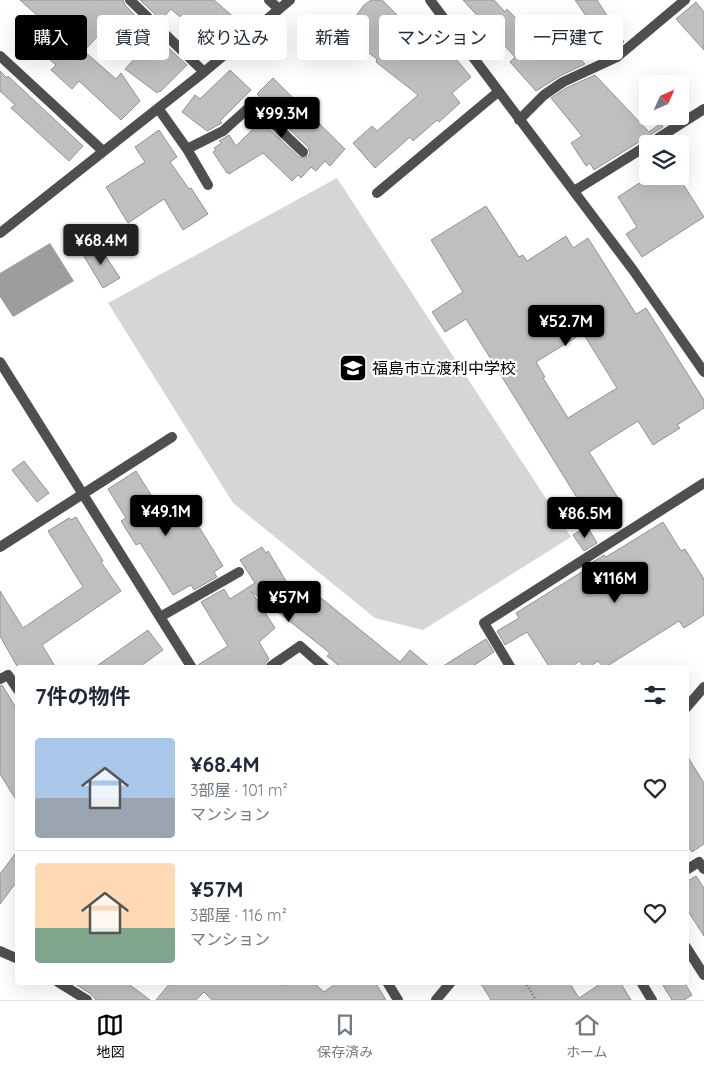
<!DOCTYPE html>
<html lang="ja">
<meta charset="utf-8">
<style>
body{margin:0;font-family:Quicksand,"Noto Sans JP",sans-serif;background:#f6f6f7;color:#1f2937;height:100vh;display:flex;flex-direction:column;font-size:19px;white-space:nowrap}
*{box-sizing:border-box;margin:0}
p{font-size:16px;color:#747a83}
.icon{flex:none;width:28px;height:28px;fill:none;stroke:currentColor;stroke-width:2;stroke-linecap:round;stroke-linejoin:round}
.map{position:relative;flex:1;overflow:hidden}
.details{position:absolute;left:15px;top:665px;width:674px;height:320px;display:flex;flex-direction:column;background:#fff;border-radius:5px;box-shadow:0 5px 20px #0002}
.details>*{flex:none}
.hud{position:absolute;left:15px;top:15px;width:675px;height:45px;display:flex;gap:10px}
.needle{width:32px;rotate:45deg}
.tools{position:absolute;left:639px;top:75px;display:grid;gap:10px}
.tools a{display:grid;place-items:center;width:50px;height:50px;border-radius:5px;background:#fff;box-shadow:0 5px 20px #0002;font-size:25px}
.price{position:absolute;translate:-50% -42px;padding:0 11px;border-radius:5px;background:#000;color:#fff;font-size:16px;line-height:32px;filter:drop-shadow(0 1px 2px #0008)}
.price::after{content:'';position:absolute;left:50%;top:30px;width:15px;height:11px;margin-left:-8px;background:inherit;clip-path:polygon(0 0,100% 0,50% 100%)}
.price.active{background:#222;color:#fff}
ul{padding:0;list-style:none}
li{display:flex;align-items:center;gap:15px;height:125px;padding:0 20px}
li+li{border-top:1px solid #e0e1e3}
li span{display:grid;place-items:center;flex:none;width:140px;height:100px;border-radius:5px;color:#555}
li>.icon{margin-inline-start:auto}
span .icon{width:60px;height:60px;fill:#fffc;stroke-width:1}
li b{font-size:21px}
h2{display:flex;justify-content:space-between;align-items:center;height:60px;padding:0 20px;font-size:21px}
.pill{padding:0 18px;border-radius:5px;background:#fff;box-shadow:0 5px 20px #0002;font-size:18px;line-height:45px}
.pill.active{background:#000;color:#fff}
.dock{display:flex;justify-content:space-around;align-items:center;height:70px;border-top:1px solid #e0e1e3;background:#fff;font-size:14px;color:#747a83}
.dock a{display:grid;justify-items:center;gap:2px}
.dock .active{color:#000}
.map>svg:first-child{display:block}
</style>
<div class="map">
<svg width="704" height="1000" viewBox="0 0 704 1000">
<rect width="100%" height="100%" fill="#fff"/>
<!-- green -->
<path fill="#d6d6d6" d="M337 178 571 537 423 630 375 618 233 503 108 303Z"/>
<!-- water -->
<path fill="#9d9d9d" d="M50 243 74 281 13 317 0 297V273Z"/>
<!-- building -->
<path fill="#bfbfbf" stroke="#939393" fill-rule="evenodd" d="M20 0H123L125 5 150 31 187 65 160 92 159 91 157 93 125 69 137 56 105 28 84 51 116 79 121 73 140 101 121 120 79 81 72 89 51 70 56 65 31 43 48 25Z
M140 0H214L237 20 230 27 233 29 217 46 182 15 180 17 171 9 161 20Z
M371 0H382L409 27 400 37 431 60 446 47 471 77 452 93 460 103 439 122 437 120 413 141 410 137 375 168 353 143 372 126 377 131 418 95 376 62 377 59 354 42 358 38 351 33 358 23 353 20 364 5Z
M463 0H494L505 12 507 9 540 44 555 31 585 64 560 76 536 91 510 62 515 57Z
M575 0H597L624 42 611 52Z
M696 2 704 12V50L676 19Z
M230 70 251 90 220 121 222 123 207 131 182 112 195 95 200 99Z
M0 71 7 78 8 76 83 146 69 161 11 108 15 105 0 91Z
M595 75 649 132 661 123 663 127 594 170 590 163 586 166 571 143 582 136 551 98 566 88Z
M273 78 345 149 330 166 325 161 316 171 311 167 301 178 298 175 292 181 263 153 229 174 228 172 227 173 213 152 216 150 214 148 222 143 219 141 229 135 236 146 261 121 299 157 305 158 310 154 308 147 270 111 272 109 257 94Z
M159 130 177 157 170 162 189 189 191 188 208 214 183 230 164 199 128 223 106 187 145 162 135 147Z
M650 176H678L704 217 642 257 626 234 637 227 618 197Z
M486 206 519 257 523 255 527 261 566 236 573 248 588 238 636 314 646 308 704 400V408L677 425 680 428 653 445 638 421 589 452 618 498 589 517 466 319 445 332 432 312 463 292 431 240ZM583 333 617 388 568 418 543 378 545 377 536 362Z
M97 243 120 278 103 288 82 253Z
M24 461 49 493 37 502 12 470Z
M136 471 163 514 183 501 223 566 214 572 217 577 194 590 191 585 173 595 140 543 136 545 121 521 126 518 108 489Z
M76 517 103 561 101 562 121 591 42 645 56 668H18L0 636V591L23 628 83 587 48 531 69 518 71 520Z
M663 522 681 551 685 549 704 579V615L684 628 679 621 604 668 598 661 588 668H584L580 661 569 668H550L527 632 505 645 497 631 519 618 516 613 593 565 591 563 604 555 606 557Z
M587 526 597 543 584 551 573 535Z
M262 547 266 553 268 551 292 591 300 581 400 662 410 650 431 668H342L327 656 330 653 251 591 275 628 259 642 269 659 265 663 264 668H199L198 665 228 646 201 602 224 589 230 599 255 583 240 560Z
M148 630 163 650 138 668H94Z
M486 639 494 652 470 668H440Z
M2 685 18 711V803L0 774V686Z
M686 754 704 783V844L692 852 686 843Z
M18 850V880L0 904V874Z
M696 876 704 888V936L686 908V882Z
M72 982H126L150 1000H96L91 994Z
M171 982H286L283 985 314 983 324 992 338 982H375L386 1000H212L204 992 196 1000H156Z
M480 982H569L579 998 603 982H620L631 1000H491Z
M661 982H684L692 995 684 1000H672Z"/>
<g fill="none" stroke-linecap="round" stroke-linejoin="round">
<!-- path -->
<path stroke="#717171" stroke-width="3" stroke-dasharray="1 2.5" stroke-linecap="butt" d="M525 982 536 1000"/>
<!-- street -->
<path stroke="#4f4f4f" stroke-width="10" d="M130 0 204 72
M269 0 279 9
M430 0 633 270 704 372
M0 56 103 151
M158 108 187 149 208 185
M519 120 544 95 563 82 617 57 685 0
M649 144 704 109
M187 149 223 131 253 104 303 152
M574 191 648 145
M377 193 498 92
M0 233 204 72 290 0
M0 362 192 668
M0 547 172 437
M160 617 239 572
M271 666 300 646 325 668
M511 668 484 623 704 483
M0 679 8 675 18 690
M686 708 704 687
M686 870 699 862 704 869
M686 947 704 975
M0 951 18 959
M58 982 87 1000
M387 982 398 1000
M641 982 652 1000
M436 1000 451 982"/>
</g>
<!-- icons -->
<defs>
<g id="school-square" transform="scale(1.4375)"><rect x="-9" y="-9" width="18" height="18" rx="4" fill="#000" stroke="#fff"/><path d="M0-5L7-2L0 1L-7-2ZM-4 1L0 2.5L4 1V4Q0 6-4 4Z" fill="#fff"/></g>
</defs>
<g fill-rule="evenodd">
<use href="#school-square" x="353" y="368"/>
</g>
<g text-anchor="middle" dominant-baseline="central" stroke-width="4.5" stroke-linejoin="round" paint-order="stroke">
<!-- poi labels -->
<g font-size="16" fill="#000" stroke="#fff" text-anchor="start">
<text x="372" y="368">福島市立渡利中学校</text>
</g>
</g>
</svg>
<div class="tools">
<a><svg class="needle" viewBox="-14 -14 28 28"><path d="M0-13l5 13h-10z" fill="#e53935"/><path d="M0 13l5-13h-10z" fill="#747a83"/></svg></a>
<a><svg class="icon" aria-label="layers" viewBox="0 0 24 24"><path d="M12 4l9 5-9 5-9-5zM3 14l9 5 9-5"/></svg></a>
</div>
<b class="price" style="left:282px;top:139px">¥99.3M</b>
<b class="price active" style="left:101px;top:266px">¥68.4M</b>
<b class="price" style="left:566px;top:347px">¥52.7M</b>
<b class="price" style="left:166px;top:537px">¥49.1M</b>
<b class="price" style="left:585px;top:539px">¥86.5M</b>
<b class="price" style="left:615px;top:604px">¥116M</b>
<b class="price" style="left:289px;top:623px">¥57M</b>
<div class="hud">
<a class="pill active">購入</a>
<a class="pill">賃貸</a>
<a class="pill">絞り込み</a>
<a class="pill">新着</a>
<a class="pill">マンション</a>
<a class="pill">一戸建て</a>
</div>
<section class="details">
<h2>7件の物件<svg class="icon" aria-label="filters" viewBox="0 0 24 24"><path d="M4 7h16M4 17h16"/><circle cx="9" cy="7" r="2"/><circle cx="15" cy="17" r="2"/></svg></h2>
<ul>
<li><span style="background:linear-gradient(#a9c7e8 60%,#9aa5b1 0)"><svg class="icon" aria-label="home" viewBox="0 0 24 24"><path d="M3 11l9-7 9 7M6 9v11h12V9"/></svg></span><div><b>¥68.4M</b><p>3部屋 · 101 m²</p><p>マンション</p></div><svg class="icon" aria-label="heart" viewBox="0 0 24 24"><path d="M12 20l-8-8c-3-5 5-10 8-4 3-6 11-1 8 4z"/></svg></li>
<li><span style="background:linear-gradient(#ffd9b3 65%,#7fa58c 0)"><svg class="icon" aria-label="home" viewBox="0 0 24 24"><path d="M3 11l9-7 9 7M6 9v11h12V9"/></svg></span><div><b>¥57M</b><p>3部屋 · 116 m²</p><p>マンション</p></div><svg class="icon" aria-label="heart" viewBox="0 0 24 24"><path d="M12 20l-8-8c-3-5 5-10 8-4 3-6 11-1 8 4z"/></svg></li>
</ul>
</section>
</div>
<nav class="dock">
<a class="active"><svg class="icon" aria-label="map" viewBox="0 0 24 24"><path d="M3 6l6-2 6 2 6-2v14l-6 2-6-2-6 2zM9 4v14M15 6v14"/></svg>地図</a>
<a><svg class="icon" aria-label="saved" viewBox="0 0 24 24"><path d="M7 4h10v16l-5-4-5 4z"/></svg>保存済み</a>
<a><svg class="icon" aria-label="home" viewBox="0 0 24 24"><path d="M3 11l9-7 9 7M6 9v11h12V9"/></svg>ホーム</a>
</nav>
